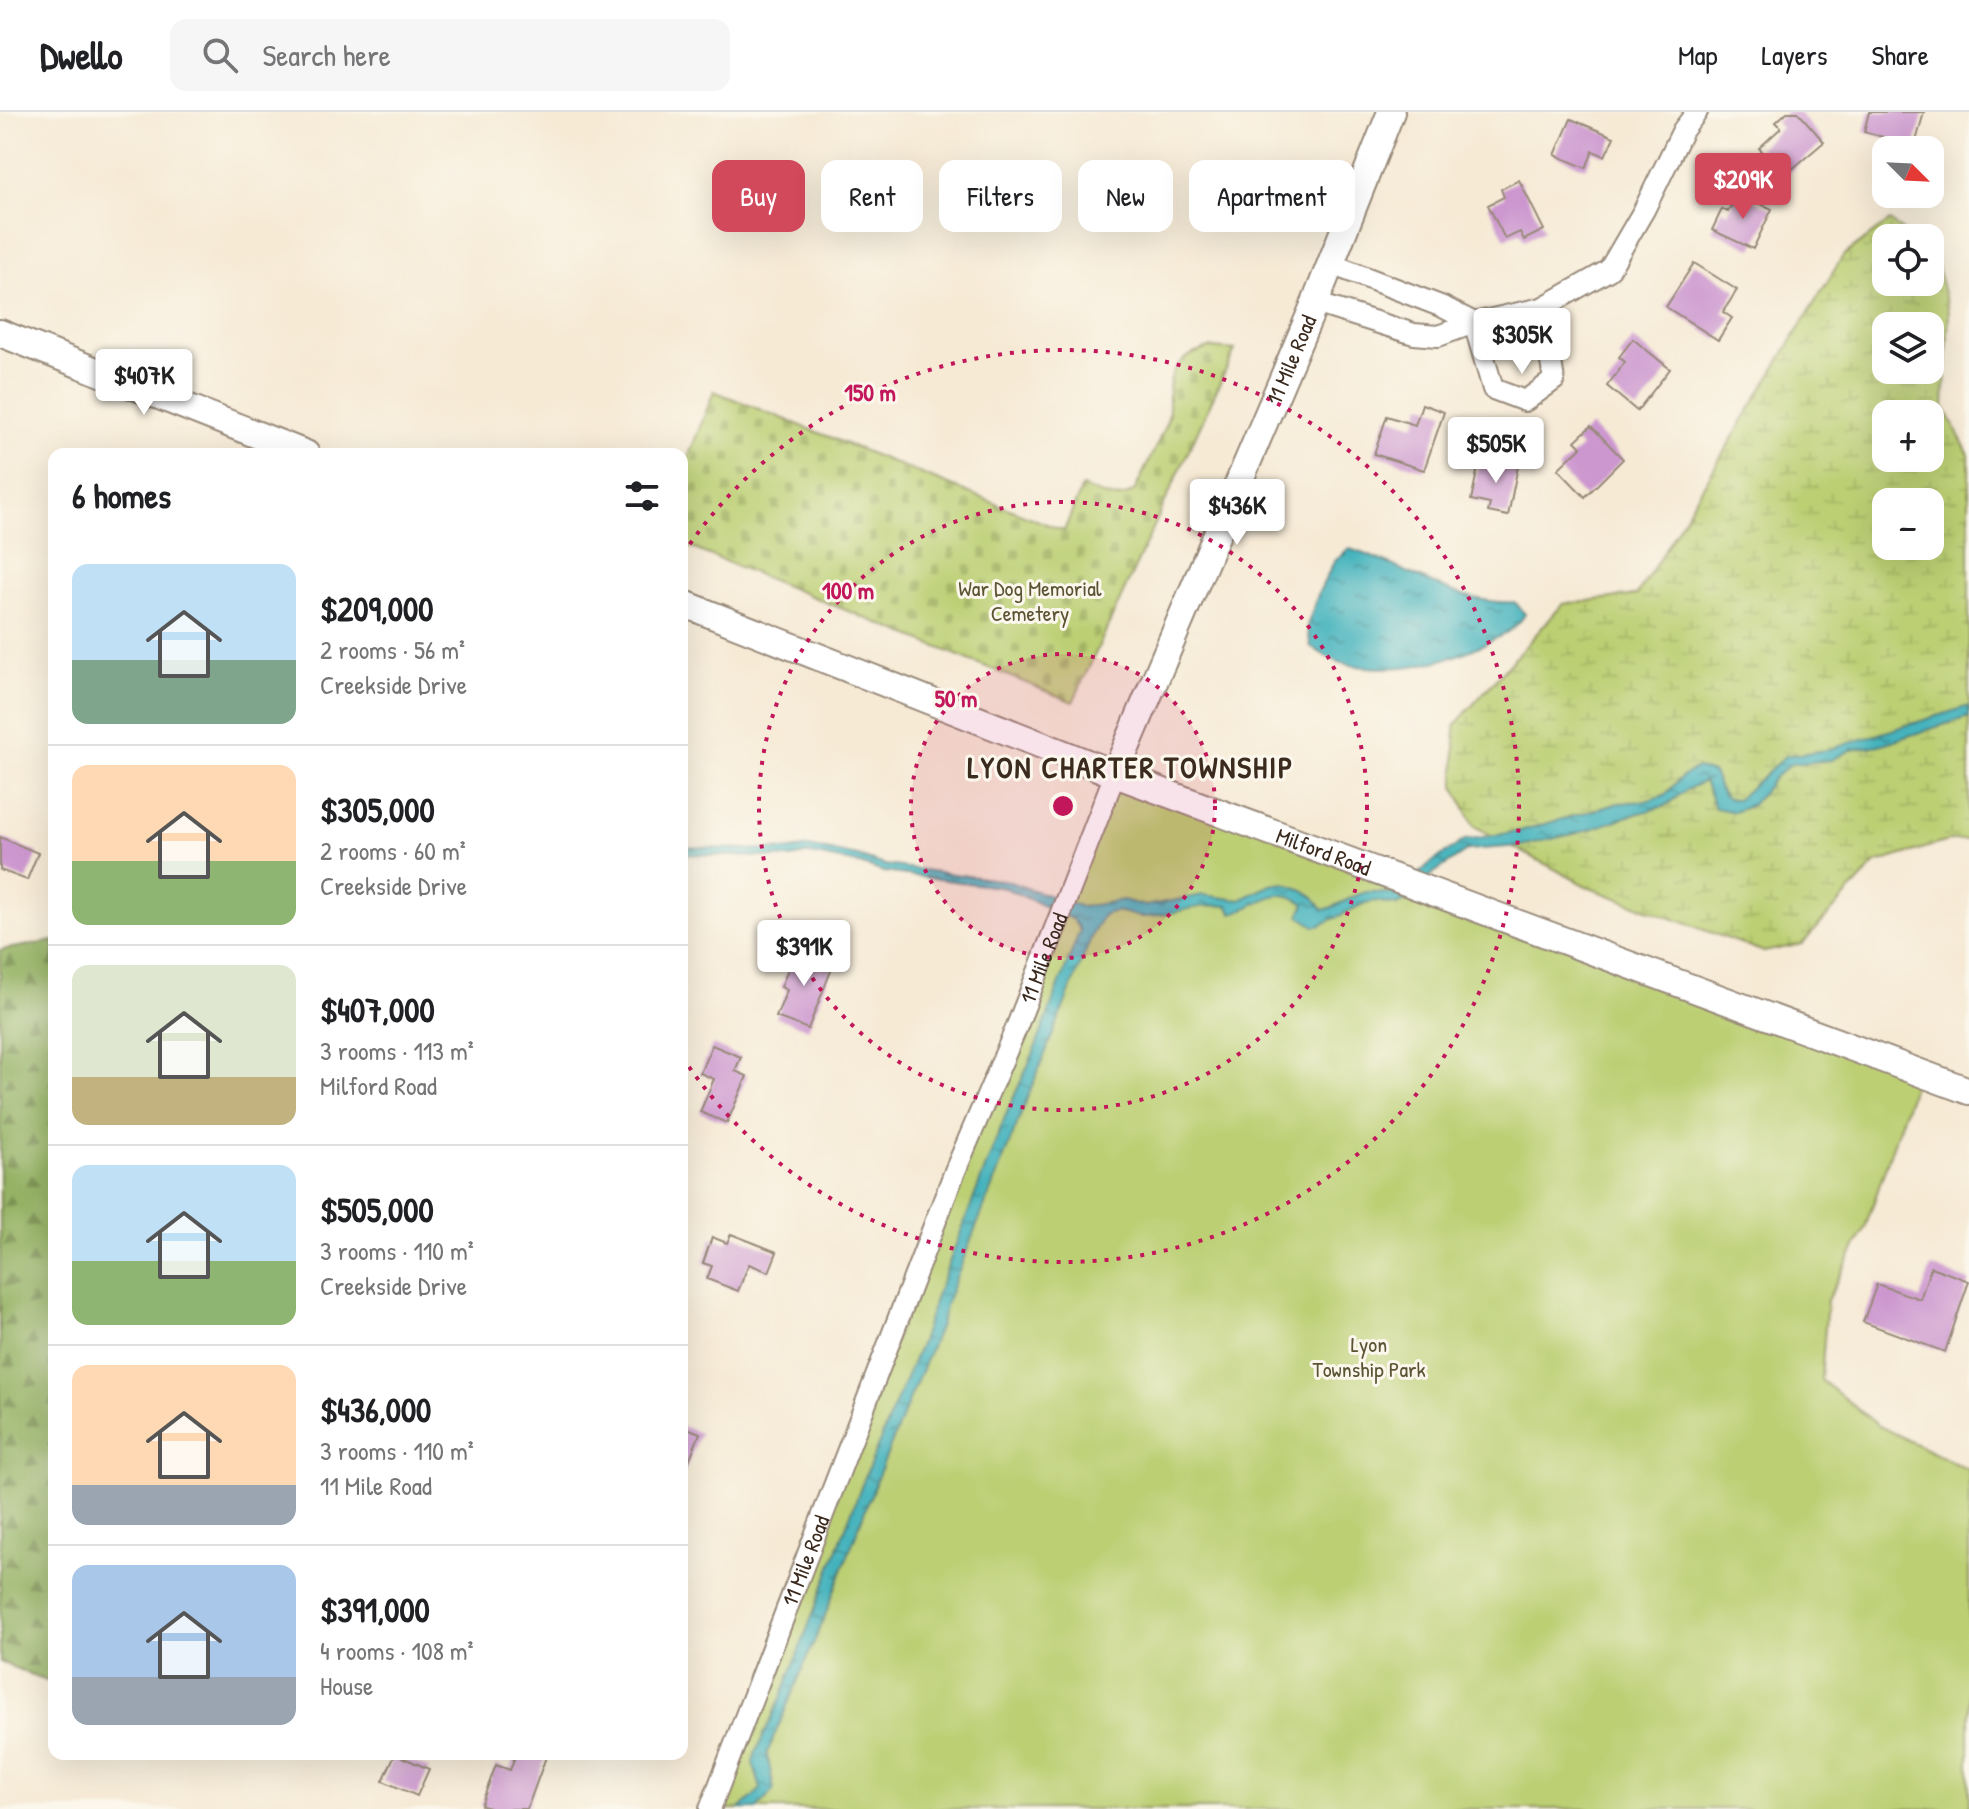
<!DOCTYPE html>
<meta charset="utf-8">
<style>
body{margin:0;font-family:"Patrick Hand",sans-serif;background:#f6f6f6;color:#202124;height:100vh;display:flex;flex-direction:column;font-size:30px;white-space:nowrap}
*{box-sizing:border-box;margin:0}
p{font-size:26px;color:#757577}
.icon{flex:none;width:44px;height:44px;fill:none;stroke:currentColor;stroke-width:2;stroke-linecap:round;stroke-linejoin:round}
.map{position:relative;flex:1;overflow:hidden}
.sheet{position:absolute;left:48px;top:336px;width:640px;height:1312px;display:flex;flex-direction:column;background:#fff;border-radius:16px;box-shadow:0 8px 32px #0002}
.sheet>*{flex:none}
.banner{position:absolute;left:712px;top:48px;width:760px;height:72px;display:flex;gap:16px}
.needle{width:52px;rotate:114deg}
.fabs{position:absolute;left:1872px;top:24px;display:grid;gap:16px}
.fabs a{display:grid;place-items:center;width:72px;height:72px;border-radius:16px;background:#fff;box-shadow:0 8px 32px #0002;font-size:40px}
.price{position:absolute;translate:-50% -68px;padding:0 18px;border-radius:8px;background:#fff;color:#222;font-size:26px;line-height:52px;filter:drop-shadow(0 2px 4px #0008)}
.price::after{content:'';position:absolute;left:50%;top:48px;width:24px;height:18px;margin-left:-12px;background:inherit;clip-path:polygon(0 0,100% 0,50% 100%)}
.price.selected{background:#d1495b;color:#fff}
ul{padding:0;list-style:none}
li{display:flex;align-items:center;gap:24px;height:200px;padding:0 24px}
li+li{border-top:2px solid #e0e0e0}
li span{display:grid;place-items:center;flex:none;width:224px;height:160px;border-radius:16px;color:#555}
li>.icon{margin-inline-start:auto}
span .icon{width:96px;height:96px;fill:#fffc;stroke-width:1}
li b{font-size:34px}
h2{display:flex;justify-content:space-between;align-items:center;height:96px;padding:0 24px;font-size:34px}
.tag{padding:0 28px;border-radius:16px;background:#fff;box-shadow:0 8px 32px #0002;font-size:28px;line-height:72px}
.tag.selected{background:#d1495b;color:#fff}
header{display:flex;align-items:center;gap:48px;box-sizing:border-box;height:112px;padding:0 40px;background:#fff;border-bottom:2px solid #e0e0e0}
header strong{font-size:38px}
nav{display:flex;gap:44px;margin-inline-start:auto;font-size:28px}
.search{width:560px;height:72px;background:#f6f6f6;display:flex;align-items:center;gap:20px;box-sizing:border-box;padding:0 28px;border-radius:16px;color:#757577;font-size:30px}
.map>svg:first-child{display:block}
</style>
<header>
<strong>Dwello</strong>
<div class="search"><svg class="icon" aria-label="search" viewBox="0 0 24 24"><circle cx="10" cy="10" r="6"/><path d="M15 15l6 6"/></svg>Search here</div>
<nav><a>Map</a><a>Layers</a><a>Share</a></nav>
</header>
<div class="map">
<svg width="1969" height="1697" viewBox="0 0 1969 1697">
<defs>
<pattern id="forest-firs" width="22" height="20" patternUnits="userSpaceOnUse" patternTransform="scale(2)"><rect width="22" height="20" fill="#95b265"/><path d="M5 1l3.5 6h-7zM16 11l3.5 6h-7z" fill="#7b9153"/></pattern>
<pattern id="wetland-marsh" width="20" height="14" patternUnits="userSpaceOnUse" patternTransform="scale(2)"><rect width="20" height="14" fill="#bccf73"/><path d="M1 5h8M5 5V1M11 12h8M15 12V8" fill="none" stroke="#a2b263"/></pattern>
<pattern id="cemetery-stones" width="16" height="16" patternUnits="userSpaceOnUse" patternTransform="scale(2)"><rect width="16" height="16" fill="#bccf73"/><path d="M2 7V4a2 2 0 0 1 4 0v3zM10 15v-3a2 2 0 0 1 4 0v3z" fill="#a2b263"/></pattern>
<pattern id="water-ripples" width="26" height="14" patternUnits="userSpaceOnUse" patternTransform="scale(2)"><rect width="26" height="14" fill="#44b3bd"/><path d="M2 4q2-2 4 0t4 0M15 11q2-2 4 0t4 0" fill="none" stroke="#3a9299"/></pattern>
</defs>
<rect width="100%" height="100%" fill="#fbf7ec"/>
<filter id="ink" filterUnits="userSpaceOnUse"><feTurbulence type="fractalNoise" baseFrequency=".0125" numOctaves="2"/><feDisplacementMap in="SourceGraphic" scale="16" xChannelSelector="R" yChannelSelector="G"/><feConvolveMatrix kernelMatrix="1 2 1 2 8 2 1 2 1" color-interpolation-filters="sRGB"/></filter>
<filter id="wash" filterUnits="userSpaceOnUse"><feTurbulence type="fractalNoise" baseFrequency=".006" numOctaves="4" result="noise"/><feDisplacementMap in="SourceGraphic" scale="32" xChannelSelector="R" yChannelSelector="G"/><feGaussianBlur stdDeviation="1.8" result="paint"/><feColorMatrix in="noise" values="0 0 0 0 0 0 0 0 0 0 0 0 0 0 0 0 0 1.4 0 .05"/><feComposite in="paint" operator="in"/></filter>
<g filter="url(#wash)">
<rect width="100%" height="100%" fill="#f6ead5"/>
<!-- forest -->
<path fill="url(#forest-firs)" stroke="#686e42" stroke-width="2" d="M54 829V1572L0 1550V838Z"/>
<!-- wetland -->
<path fill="url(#wetland-marsh)" stroke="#7c7c48" stroke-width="2" fill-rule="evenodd" d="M1890 109 1911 126H1886V170H1930V141L1934 144 1949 200 1944 294 1969 343V728H1951L1876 751 1802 832 1764 840 1590 776 1474 714 1455 675V613L1563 492 1637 483 1843 144ZM1886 214H1930V258H1886ZM1886 302H1930V346H1886ZM1886 390H1930V434H1886Z"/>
<!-- cemetery -->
<path fill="url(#cemetery-stones)" stroke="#7c7c48" stroke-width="2" d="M1210 236 1235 238 1073 590 682 432V361L714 279 1064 419 1082 375C1101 382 1117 393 1135 378 1146 355 1158 332 1167 309 1171 298 1168 288 1169 277 1170 253 1189 241 1210 236Z"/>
<!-- park -->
<path fill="#bccf73" stroke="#7c7c48" stroke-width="2" d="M1115 662 1918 959 1865 1116 1827 1188 1821 1268 1879 1314 1969 1358V1697H713Z"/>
<!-- water -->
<path fill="url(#water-ripples)" stroke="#406e6e" stroke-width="2" d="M1349 437C1404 452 1456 494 1515 490L1525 502C1517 516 1506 521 1492 528 1447 552 1389 564 1339 550 1329 547 1320 540 1311 535L1307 514 1319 480 1334 450Z
M1969 594V605L1879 633 1851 638 1831 648 1791 652 1775 665 1752 693 1734 700 1715 696 1704 669 1686 678 1665 694 1625 705 1586 719 1521 734 1468 738 1434 761 1406 789 1397 793 1376 789 1365 791 1319 814H1315L1299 804 1305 792C1274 770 1262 794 1232 801L1229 794C1200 791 1175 802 1146 805 1128 806 1123 794 1103 803L1093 821 946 1191 940 1213 878 1364 823 1509 767 1641 774 1678 757 1697H740L761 1677 753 1651 755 1642 781 1586 866 1362 921 1230 935 1187 1005 1005 1034 940 1080 818 1072 807 1005 776 884 760 856 751 810 742 791 746 682 742V735L790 738 809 735 858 744 885 753 1007 769 1082 795 1123 788 1145 794 1203 783 1240 788 1271 773 1284 771 1303 778 1314 785 1323 798C1339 795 1351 783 1367 780 1378 778 1389 784 1400 781L1428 753 1465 728 1520 719 1619 691 1645 689 1665 683 1681 665 1697 656 1713 661C1720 674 1718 688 1737 688L1785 644 1827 638Z"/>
<g id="blocks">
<!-- building -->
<path fill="#cc96cf" d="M1787 0H1798L1824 30 1784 64 1759 36 1781 16 1776 10Z
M1869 0H1924L1915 33 1864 20Z
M1571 7 1614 25 1605 44 1593 39 1586 56 1555 43Z
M1519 68 1544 118 1524 128 1520 120 1505 127 1488 93 1504 85 1501 77Z
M1737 81 1772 97 1753 137 1712 118 1722 97 1728 100Z
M1694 151 1737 178 1723 200 1732 206 1718 228 1666 195Z
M1633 227 1670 257 1637 299 1607 274 1625 250 1619 245Z
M1422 292 1444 300 1424 358 1374 342 1387 304 1415 313Z
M1591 314 1623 347 1585 385 1558 357 1581 335 1575 329Z
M1496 344 1519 349 1508 404 1488 400 1490 392 1471 388 1479 351 1494 354Z
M0 725 38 741 27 768 0 758Z
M796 837 834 851 808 917 776 905 787 878 781 875Z
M712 933 741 945 735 959 747 964 727 1011 700 1000 714 967 700 961Z
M731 1122 777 1140 769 1160 749 1152 738 1179 707 1167 712 1154 703 1151 712 1125 727 1131Z
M1931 1155 1969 1169 1945 1240 1863 1210 1877 1172 1920 1187Z
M682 1314 700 1321 683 1364H682Z
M395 1642 429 1657 417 1684 383 1669Z
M516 1642H547L527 1697H491L481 1693 496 1653 510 1658Z"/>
</g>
</g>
<g filter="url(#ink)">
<use href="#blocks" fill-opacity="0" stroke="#988a7a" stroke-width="2"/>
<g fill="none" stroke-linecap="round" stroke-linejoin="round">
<!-- minor casing -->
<g stroke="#988a7a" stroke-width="24">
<g id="minor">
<path d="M1331 152 1443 195 1474 211 1493 277 1525 289 1554 268 1542 196"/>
<path d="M1315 191 1414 222 1438 224 1474 211 1542 196 1609 158 1644 98 1683 18 1697 0"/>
<path id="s1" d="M710 1697 955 1059 1015 919 1115 662"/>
</g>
</g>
<!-- tertiary casing -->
<g stroke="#988a7a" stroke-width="30">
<g id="tertiary">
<path d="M0 221 306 342"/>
<path id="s2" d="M682 491 1115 662 1969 979"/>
<path id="s3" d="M1115 662 1315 191 1391 0"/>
</g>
</g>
<!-- minor -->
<use href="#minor" stroke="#fff" stroke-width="20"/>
<!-- tertiary -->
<use href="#tertiary" stroke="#fff" stroke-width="26"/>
</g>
</g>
<!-- distance rings -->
<circle cx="1063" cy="694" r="152" fill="#c2185b" fill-opacity=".12"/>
<g fill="none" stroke="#c2185b" stroke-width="4" stroke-dasharray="4 8">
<circle cx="1063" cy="694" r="152"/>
<circle cx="1063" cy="694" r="304"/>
<path d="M683 442A456 456 0 1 1 683 946"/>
</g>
<g text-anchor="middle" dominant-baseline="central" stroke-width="6" stroke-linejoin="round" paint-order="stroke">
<!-- street labels -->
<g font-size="22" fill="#3b2a1e" stroke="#fbf7ec">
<text stroke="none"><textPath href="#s3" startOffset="450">11 Mile Road</textPath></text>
<text stroke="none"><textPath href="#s2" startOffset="688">Milford Road</textPath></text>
<text stroke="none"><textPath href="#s1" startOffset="914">11 Mile Road</textPath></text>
<text stroke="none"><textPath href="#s1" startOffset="266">11 Mile Road</textPath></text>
</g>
<!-- park labels -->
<g font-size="22" fill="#5b5333" stroke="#fbf7ec">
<text x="1030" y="476">War Dog Memorial<tspan x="1030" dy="25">Cemetery</tspan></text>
<text x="1369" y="1232">Lyon<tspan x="1369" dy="25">Township Park</tspan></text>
</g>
<!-- district labels -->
<g font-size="30" font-weight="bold" letter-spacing="2" fill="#3b2a1e" stroke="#fbf7ec">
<text x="1131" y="655">LYON CHARTER TOWNSHIP</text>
</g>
</g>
<circle cx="1063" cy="694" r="12" fill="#c2185b" stroke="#fbf7ec" stroke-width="4"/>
<g font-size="24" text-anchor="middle" font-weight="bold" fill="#c2185b" stroke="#fbf7ec" stroke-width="6" stroke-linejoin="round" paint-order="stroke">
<text x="870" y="289">150 m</text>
<text x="848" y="487">100 m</text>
<text x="956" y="595">50 m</text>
</g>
</svg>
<div class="fabs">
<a><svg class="needle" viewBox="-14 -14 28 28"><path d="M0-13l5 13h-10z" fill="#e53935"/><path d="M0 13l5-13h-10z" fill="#757577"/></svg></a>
<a><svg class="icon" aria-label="locate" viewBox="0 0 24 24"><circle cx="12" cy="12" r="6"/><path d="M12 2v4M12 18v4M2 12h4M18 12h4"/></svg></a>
<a><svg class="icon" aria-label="layers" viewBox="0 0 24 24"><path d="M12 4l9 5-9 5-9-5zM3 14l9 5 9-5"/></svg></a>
<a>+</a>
<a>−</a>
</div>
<b class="price selected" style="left:1743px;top:109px">$209K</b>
<b class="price" style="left:1522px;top:264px">$305K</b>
<b class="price" style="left:144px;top:305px">$407K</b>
<b class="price" style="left:1496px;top:373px">$505K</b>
<b class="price" style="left:1237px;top:435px">$436K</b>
<b class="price" style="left:804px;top:876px">$391K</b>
<div class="banner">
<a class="tag selected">Buy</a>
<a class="tag">Rent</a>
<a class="tag">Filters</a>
<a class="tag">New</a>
<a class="tag">Apartment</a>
</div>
<section class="sheet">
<h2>6 homes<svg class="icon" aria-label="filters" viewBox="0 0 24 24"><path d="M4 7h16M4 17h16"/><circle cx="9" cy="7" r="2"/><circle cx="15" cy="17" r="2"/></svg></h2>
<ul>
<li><span style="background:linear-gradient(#bfe0f5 60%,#7fa58c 0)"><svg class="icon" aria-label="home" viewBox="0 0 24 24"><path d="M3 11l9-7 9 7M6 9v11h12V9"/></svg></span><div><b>$209,000</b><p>2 rooms · 56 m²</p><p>Creekside Drive</p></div></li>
<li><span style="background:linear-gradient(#ffd9b3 60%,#8fb573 0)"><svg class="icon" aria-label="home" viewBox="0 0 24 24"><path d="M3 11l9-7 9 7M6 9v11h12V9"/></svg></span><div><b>$305,000</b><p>2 rooms · 60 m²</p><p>Creekside Drive</p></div></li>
<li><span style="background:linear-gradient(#dfe7d0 70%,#c2b280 0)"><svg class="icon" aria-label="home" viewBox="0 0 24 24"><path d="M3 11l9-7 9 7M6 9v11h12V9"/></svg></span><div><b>$407,000</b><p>3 rooms · 113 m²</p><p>Milford Road</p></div></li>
<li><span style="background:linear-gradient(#bfe0f5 60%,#8fb573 0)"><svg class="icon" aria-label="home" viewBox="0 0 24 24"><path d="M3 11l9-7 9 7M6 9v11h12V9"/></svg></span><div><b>$505,000</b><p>3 rooms · 110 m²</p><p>Creekside Drive</p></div></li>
<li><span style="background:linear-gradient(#ffd9b3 75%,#9aa5b1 0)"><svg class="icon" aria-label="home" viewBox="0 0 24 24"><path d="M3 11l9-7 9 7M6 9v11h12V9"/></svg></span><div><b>$436,000</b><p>3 rooms · 110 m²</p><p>11 Mile Road</p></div></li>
<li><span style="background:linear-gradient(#a9c7e8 70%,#9aa5b1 0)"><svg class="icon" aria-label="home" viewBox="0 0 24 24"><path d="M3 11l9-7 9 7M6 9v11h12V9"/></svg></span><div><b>$391,000</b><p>4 rooms · 108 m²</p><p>House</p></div></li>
</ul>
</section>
</div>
